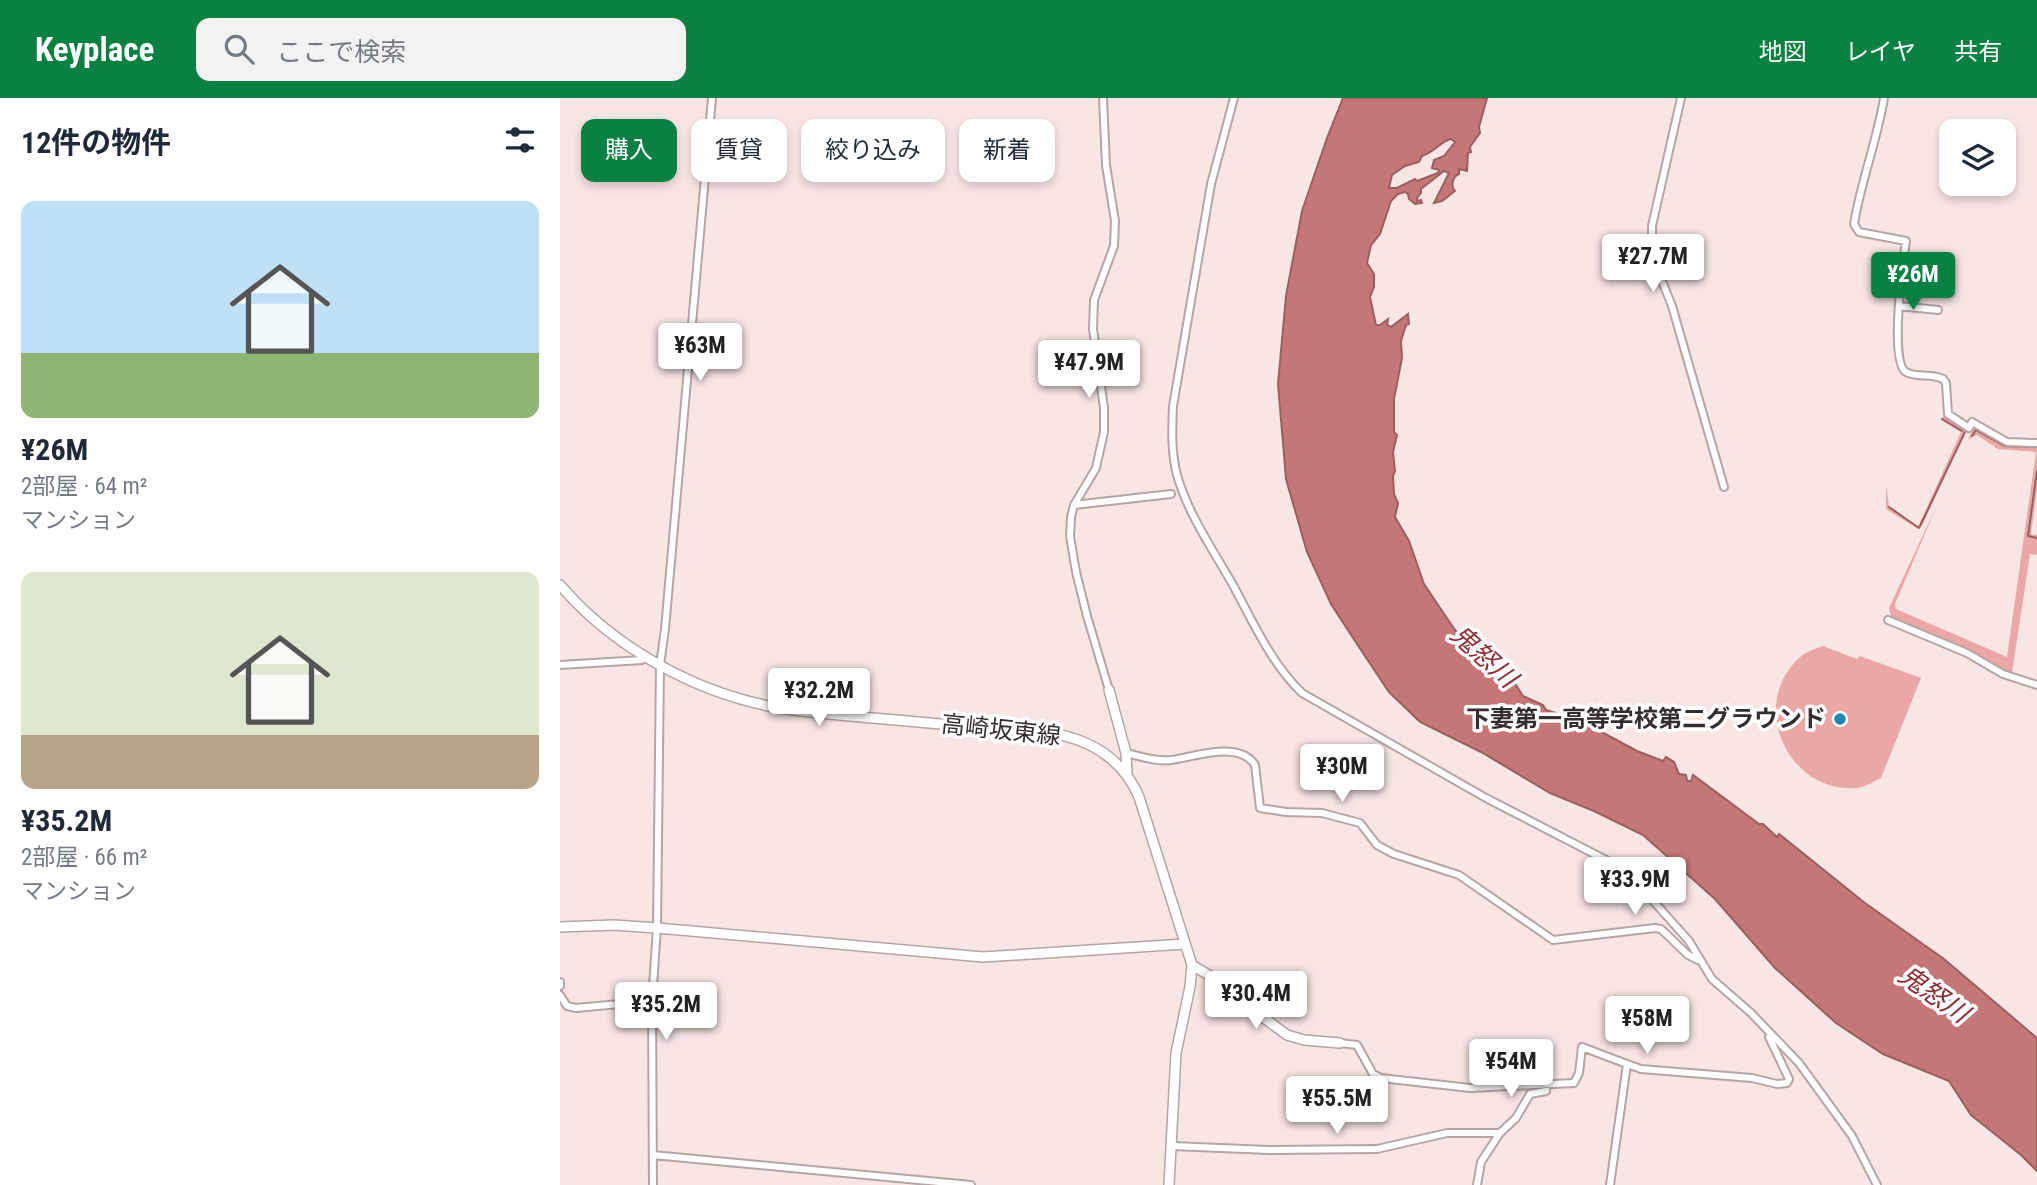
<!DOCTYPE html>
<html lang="ja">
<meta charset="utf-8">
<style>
body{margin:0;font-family:"Roboto Condensed","Noto Sans JP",sans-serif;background:#f2f2f3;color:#1f2937;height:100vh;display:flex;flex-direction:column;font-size:26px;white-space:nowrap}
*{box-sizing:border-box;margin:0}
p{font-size:23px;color:#747a83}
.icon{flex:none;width:38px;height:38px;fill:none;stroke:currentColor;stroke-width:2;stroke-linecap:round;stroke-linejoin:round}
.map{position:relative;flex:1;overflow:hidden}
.panel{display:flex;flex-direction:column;background:#fff;width:560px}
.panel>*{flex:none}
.guide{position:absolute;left:21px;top:21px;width:665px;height:63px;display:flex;gap:14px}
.buttons{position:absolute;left:1379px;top:21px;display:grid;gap:14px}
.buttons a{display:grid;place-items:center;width:77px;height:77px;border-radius:14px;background:#fff;box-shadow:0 4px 10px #0003;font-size:35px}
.price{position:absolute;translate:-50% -60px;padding:0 16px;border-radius:7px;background:#fff;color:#222;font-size:23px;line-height:46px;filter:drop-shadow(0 2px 4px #0008)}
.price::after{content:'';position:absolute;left:50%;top:42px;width:21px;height:16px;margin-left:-10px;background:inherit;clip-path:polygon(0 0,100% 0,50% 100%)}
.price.selected{background:#0b8043;color:#fff}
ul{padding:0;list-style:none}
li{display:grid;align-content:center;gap:14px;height:371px;padding:0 21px}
li span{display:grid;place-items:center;height:217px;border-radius:14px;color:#555}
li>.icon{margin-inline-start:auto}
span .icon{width:126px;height:126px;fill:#fffc;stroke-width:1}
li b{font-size:30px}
h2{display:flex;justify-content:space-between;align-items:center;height:84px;padding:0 21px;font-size:30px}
.tag{padding:0 24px;border-radius:14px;background:#fff;box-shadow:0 4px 10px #0003;font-size:24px;line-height:63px}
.tag.selected{background:#0b8043;color:#fff}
header{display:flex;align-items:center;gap:42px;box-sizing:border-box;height:98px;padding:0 35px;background:#0b8043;color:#fff}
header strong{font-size:33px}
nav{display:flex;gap:38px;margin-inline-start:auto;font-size:24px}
.search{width:490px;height:63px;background:#f2f2f3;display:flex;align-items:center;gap:18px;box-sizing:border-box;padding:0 24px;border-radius:14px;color:#747a83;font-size:26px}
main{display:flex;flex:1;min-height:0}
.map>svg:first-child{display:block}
</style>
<header>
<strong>Keyplace</strong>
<div class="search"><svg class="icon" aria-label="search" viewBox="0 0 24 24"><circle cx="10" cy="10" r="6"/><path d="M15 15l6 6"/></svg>ここで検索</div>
<nav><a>地図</a><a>レイヤ</a><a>共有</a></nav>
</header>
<main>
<section class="panel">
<h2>12件の物件<svg class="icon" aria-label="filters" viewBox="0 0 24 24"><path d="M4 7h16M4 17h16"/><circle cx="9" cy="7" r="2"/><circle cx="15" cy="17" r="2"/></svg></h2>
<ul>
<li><span style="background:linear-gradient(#bfe0f5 70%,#8fb573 0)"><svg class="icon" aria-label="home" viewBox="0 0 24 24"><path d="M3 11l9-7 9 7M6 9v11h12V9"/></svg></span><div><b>¥26M</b><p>2部屋 · 64 m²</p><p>マンション</p></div></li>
<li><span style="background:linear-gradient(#dfe7d0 75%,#b9a48a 0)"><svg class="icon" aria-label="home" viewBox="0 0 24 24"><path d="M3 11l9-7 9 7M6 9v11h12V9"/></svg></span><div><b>¥35.2M</b><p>2部屋 · 66 m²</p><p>マンション</p></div></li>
</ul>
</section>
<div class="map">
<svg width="1477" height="1087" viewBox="0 0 1477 1087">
<rect width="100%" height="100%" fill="#f8e6e5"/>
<!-- green -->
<path fill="#eaa7a6" d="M1383 318 1406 332 1362 428 1358 431 1326 411V387L1329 409 1358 429 1401 334 1381 322Z
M1415 328 1445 346 1477 347V391L1471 436 1477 437V457L1470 456 1452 575 1449 576 1411 554 1331 519 1329 510 1378 405 1335 506 1336 511 1447 559 1476 354 1438 351 1417 337 1408 341Z
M1263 548 1297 561 1300 558 1361 580 1321 680C1314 683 1304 690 1296 690 1228 695 1188 607 1239 560 1245 554 1255 551 1263 548Z"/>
<!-- water -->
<path fill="#c57676" stroke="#9a6060" stroke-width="2" fill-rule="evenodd" d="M783 0H927L919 29 920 35 910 49 911 54 908 55 907 73 899 71V76C893 78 890 88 895 93L882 103 874 105 889 75 884 73 861 91V95L857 100V103L861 102 862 105 855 106 849 101 848 96 845 94 838 96 831 103 820 136 811 147 807 165 814 176V189L810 199 816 227H820L828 221 827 227 831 229 848 216 849 226 846 227 841 243 842 260 834 301V334L837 337 833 354 835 373 833 378 834 396 838 405 835 419 849 443 864 486 895 532 922 563 954 584 963 598 983 607 986 612 1021 623 1077 653 1103 663 1106 659 1114 664 1119 676 1126 677 1127 683H1131L1133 677 1199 726H1203L1217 739 1219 736 1305 805 1384 861 1477 940V1073L1461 1057 1411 1017 1389 983 1323 956 1276 925 1215 870 1155 801 1083 737 1034 713 990 695 921 654 860 624 829 594 793 540 771 506 747 454 726 381 718 286 726 198 742 113 767 40ZM891 41 895 44 884 58 874 62 872 70 879 72 878 75 857 83 855 81 837 90H829L832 77 845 68 859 64 862 58C877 53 879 44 891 41Z"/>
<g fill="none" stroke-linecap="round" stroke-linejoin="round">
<!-- stream -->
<path stroke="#9a6060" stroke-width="2" d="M1382 321 1402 333
M1412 338 1416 332 1445 348 1477 349
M1477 373 1468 438 1477 440
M1329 409 1359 430 1405 334"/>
<!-- street casing -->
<g stroke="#b5a5a4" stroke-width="10">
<path id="street" d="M543 0 546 67 555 123 554 148 534 202 533 231 544 310V334L536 370 514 407 511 419 510 438 516 474 527 518 549 592
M674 0 651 86 613 308C612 331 611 354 617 377 628 416 653 452 673 487 693 524 711 565 742 595L926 700 1048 763 1079 787 1129 843 1152 881 1191 915 1239 965 1292 1038 1317 1087
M1121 0 1092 128V158L1112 208 1164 389
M1324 0C1317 43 1301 83 1294 126L1299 134 1346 143C1343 163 1329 264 1346 274 1356 280 1372 275 1383 281L1386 285 1388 316 1409 330 1412 324 1447 344 1477 345
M1339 208 1378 212
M514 407 611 396
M1328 522 1407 555 1443 576 1477 587
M0 567 82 562 87 559
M566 655C580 658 596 664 611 662 634 659 679 642 695 667L700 710 726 714 762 715 800 725 817 747 834 756 899 777 993 842 1095 830 1101 831 1128 857 1138 862
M0 884V888
M0 897 7 908 16 910 92 903
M780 945 797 947 813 976 821 980 910 990 1014 985 1019 975 1022 949 1067 966
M612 1048 709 1052 817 1051 887 1035H940
M93 1057 411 1087
M93 1087 92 903 97 830 100 567 105 531 152 0
M917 1087 921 1064 940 1035 956 1020 970 996 986 993 987 985
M1050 1087 1067 966 1081 971 1192 980 1217 986 1227 985 1229 981 1209 939"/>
</g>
<!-- secondary casing -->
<g stroke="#b5a5a4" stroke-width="12">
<path id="secondary" d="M0 487C53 549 134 594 214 609 254 616 295 618 336 622 391 627 446 632 501 637 536 645 564 664 579 699L632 867 630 889 616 955 609 1087
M549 592 566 655 567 676
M0 829 54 827 97 830 423 859 625 846
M632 867 675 893 704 920 727 937 744 942 780 945"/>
</g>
<!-- street -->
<use href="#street" stroke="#fff" stroke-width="6"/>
<!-- secondary -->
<use href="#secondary" stroke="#fff" stroke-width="9"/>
</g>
<!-- markers -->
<circle fill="#1f87b0" stroke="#fff" stroke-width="2.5" cx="1280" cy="621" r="7"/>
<g text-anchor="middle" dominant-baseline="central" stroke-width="7" stroke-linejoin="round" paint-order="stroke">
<!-- poi labels -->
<g font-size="24" font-weight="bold" fill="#342d2d" stroke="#fff" text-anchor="end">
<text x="1266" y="621">下妻第一高等学校第二グラウンド</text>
</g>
<!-- street labels -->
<g font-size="24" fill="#342d2d" stroke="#fff">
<text transform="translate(441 632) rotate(6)">高崎坂東線</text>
</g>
<!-- water labels -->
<g font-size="26" font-style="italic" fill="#8d2d33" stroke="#fff">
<text transform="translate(924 558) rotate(42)">鬼怒川</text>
<text transform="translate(1374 896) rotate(35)">鬼怒川</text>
</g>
</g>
</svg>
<div class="buttons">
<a><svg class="icon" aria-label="layers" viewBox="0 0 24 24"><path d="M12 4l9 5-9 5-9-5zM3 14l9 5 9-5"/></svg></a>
</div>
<b class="price" style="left:1093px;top:196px">¥27.7M</b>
<b class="price selected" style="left:1353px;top:214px">¥26M</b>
<b class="price" style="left:140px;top:285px">¥63M</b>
<b class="price" style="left:529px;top:302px">¥47.9M</b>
<b class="price" style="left:259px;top:630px">¥32.2M</b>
<b class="price" style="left:782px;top:706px">¥30M</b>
<b class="price" style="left:1075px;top:819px">¥33.9M</b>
<b class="price" style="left:696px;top:933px">¥30.4M</b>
<b class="price" style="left:106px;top:944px">¥35.2M</b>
<b class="price" style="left:1087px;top:958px">¥58M</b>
<b class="price" style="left:951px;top:1001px">¥54M</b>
<b class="price" style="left:777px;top:1038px">¥55.5M</b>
<div class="guide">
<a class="tag selected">購入</a>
<a class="tag">賃貸</a>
<a class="tag">絞り込み</a>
<a class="tag">新着</a>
</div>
</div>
</main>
